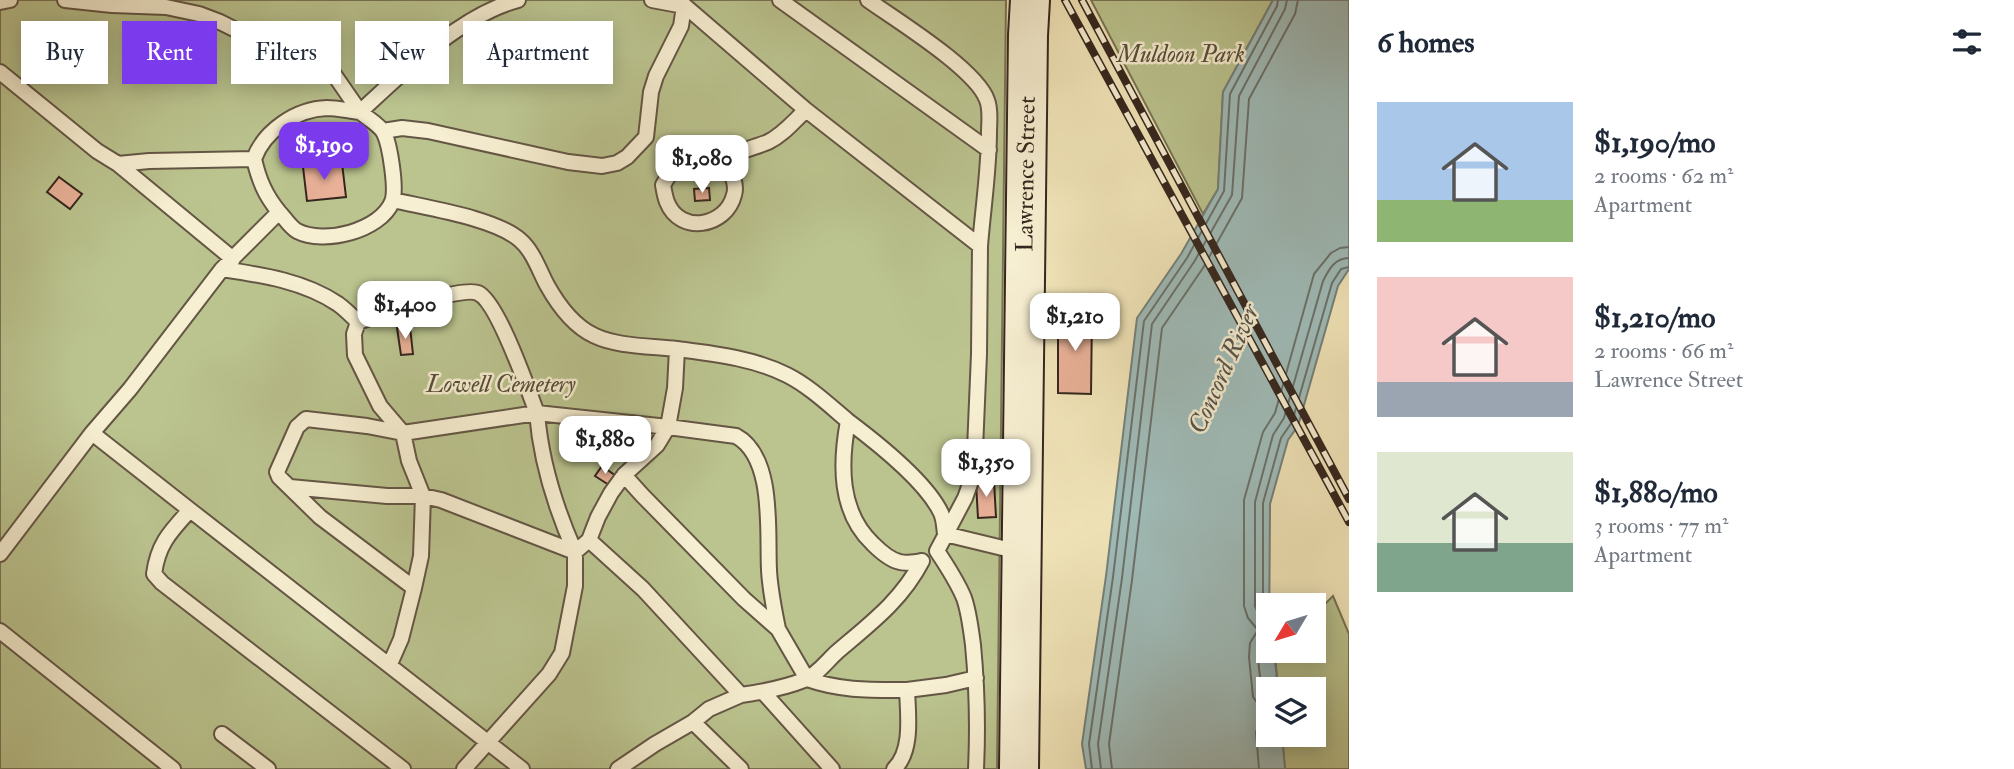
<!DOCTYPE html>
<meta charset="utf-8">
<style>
body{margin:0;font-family:"IM FELL Double Pica",serif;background:#f6f6f7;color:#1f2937;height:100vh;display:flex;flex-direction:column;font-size:26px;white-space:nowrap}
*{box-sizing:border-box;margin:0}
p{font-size:23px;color:#747a83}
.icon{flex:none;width:38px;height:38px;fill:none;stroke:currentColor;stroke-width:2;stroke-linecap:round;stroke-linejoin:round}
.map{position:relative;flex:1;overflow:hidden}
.panel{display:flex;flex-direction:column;background:#fff;width:665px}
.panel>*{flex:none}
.hud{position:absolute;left:21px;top:21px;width:665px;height:63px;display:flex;gap:14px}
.needle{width:46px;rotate:232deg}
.tools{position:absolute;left:1256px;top:593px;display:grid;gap:14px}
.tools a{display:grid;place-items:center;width:70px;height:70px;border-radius:0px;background:#fff;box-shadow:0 4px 18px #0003;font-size:35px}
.price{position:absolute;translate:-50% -60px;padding:0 16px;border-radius:14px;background:#fff;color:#222;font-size:23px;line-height:46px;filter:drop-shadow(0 2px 4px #0008)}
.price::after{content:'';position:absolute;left:50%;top:42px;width:21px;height:16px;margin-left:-10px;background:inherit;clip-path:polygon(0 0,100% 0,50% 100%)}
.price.on{background:#7c3aed;color:#fff}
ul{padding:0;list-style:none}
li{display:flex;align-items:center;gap:21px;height:175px;padding:0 28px}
li span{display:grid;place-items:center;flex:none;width:196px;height:140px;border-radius:0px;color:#555}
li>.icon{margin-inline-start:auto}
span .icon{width:84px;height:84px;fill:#fffc;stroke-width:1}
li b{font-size:30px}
h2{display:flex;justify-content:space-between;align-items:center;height:84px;padding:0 28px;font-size:30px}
.pill{padding:0 24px;border-radius:0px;background:#fff;box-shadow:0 4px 18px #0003;font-size:24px;line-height:63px}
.pill.on{background:#7c3aed;color:#fff}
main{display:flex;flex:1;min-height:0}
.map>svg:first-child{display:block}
</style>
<main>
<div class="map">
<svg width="1349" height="769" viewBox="0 0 1349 769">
<rect width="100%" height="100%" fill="#f2e6ba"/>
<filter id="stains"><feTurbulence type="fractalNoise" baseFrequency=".00286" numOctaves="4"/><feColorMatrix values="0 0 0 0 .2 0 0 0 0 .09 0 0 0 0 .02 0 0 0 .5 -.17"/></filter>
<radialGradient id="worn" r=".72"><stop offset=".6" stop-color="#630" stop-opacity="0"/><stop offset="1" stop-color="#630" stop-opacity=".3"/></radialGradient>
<!-- green -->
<path fill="#bbc48f" stroke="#787556" stroke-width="2" d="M0 0H1006L997 769H0Z
M1091 0H1273L1223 92 1218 189 1203 214Z
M1333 596 1349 634V769H1285L1282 735H1314V690L1278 689 1275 655 1279 651H1314V615Z"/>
<!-- water -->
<path fill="#a0bdbb" stroke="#75817c" stroke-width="2" d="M1273 0H1349V269L1338 286 1298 426 1288 440 1270 504 1269 651H1274L1278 689 1269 690V735H1282L1285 769H1086L1082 744 1106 576 1137 318 1181 254 1218 189 1223 92Z"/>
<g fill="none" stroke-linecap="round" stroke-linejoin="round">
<!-- shore -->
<path stroke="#6a726c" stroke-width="2" d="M1269 612 1265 608 1263 602V503L1281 438 1292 422 1332 283 1341 269 1349 267
M1269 621 1259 615 1255 606V502L1273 435 1284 418 1323 281C1329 269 1335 258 1349 258
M1269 637C1265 640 1263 640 1261 645 1255 656 1261 693 1269 702
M1092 769 1089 744 1113 577 1144 321 1187 258 1224 191 1230 94 1277 6 1278 0
M1101 769 1098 744 1122 578 1152 324 1194 262 1232 195 1239 96 1285 9 1287 0
M1112 769 1109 744 1132 580 1162 328 1203 268 1242 198 1249 99 1295 14 1298 0
M1259 769 1256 732 1266 714 1253 697 1249 657 1250 643 1258 630 1248 618 1244 606V500L1263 432 1275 413 1314 274 1331 253 1340 248 1349 247"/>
</g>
<!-- building -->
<path fill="#e9b198" stroke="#34261e" stroke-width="2" d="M342 163 346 197 307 201 303 167Z
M59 177 82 194 70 209 47 192Z
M709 188 710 200 695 201 694 189Z
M1058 313 1092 314 1091 394 1058 393Z
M410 327 413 354 401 355 397 328Z
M602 466 616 476 609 485 595 476Z
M994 481 996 517 978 518 976 482Z"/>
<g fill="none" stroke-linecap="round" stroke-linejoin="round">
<!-- lane casing -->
<g stroke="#645645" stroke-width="18">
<path id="lane" d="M65 0 112 5 166 7 199 14 220 22 240 32 276 42 313 56 333 73 360 112C349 111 338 108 327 108 296 109 264 131 254 159
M652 0 684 6
M678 0 806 110 980 246 979 354 974 473 965 498 937 551C947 566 957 581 964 598 969 612 971 630 973 645 977 687 978 727 976 769
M780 0 989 150
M868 0C896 20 976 69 987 100 991 110 989 122 989 132 989 170 983 208 980 246
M0 2 10 0
M0 72 97 151 118 164 149 161 254 159C259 180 265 195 279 212L222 269 130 389 92 433 190 510C170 532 158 544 154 574L162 583 403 769
M383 131 402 128 428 131 568 162 602 166 617 163 627 157 646 137 651 92 656 76 681 26 684 6
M724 158C729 169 738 183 734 195 726 227 680 235 667 202 665 197 664 191 663 185 671 171 681 156 699 155 707 154 714 157 721 157 724 157 764 144 768 142 783 135 794 121 806 110
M118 164 233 259
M393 200C427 208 495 218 520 240 533 251 539 270 547 285 582 348 612 343 677 349
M279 212C284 217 290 227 297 231 324 245 380 231 392 202 397 190 390 145 384 133 380 125 367 118 360 112 403 72 461 15 518 0
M222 269C262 275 304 281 338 304 345 309 352 316 358 322
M848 421C876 442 926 481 941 513 944 519 944 527 945 534L1019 552
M403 433 380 406 355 355 354 334 358 322C378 315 462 286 478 293 498 302 528 390 537 413L668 427 657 445 624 475 611 493 598 517 589 540
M624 475 642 495 744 599 778 629C774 609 770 590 769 570 767 532 775 457 736 436L668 427 675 388 677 349C715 354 753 358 787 375 809 386 829 405 848 421 840 464 839 512 873 544 880 551 890 560 900 562 906 564 915 562 922 561 901 601 871 623 837 652 827 661 817 675 804 680 784 688 762 692 741 695
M290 487 387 496H423L441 500 575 552C555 507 541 463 537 413L403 433 409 461 423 496 421 556 414 588 320 517 279 477 277 472 297 427 306 419 367 426 403 433
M190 510 522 769
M0 554 92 433
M778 629 807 679C841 691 871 690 907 690 908 715 913 751 894 769
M0 631 173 769
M390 664 401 639 414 588
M907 690 946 685 976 678
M763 692 832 769
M222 734 268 769
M464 769 549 674 562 653 575 586V552L589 540 643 589 741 695 709 709 693 722 741 769
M618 769 655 744 693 722"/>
</g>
<!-- secondary casing -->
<g stroke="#34261e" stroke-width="42">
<path id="secondary" d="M1019 769 1028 35 1030 0"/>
</g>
<!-- lane -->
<use href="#lane" stroke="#f7efd2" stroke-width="14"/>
<!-- secondary -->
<use href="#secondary" stroke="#f7efd2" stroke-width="38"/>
<!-- rail casing -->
<g stroke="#34261e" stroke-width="8">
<path id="rail" d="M1065 0 1349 522
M1082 0 1349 499"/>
</g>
<!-- rail -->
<use href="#rail" stroke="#f7efd2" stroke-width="5" stroke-dasharray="16" stroke-linecap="butt"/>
</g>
<g text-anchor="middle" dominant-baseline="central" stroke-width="5" stroke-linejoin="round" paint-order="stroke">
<!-- park labels -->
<g font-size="24" font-style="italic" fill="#564e3a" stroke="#f7efd2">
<text x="1181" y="54">Muldoon Park</text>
<text x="501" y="384">Lowell Cemetery</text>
</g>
<!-- street labels -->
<g font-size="24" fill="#34261e" stroke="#f7efd2">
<text transform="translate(1026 174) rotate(-89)">Lawrence Street</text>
</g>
<!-- water labels -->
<g font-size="26" font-style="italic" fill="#54534d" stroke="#f7efd2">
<text transform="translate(1224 369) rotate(-66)">Concord River</text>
</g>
</g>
<rect width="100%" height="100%" filter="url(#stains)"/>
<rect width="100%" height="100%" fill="url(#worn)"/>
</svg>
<div class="tools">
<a><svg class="needle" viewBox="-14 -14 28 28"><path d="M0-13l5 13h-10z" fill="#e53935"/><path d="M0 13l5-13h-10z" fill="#747a83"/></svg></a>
<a><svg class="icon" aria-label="layers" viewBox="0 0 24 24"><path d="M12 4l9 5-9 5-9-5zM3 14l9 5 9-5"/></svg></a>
</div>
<b class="price on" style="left:324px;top:182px">$1,190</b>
<b class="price" style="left:702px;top:195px">$1,080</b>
<b class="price" style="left:405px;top:341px">$1,400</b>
<b class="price" style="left:1075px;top:353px">$1,210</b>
<b class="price" style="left:605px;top:476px">$1,880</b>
<b class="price" style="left:986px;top:499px">$1,350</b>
<div class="hud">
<a class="pill">Buy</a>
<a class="pill on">Rent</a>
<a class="pill">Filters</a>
<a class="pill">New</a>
<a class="pill">Apartment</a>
</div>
</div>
<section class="panel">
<h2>6 homes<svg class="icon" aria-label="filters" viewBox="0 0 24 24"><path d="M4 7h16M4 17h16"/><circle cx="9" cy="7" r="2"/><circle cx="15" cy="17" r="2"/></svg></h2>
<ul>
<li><span style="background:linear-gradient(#a9c7e8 70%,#8fb573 0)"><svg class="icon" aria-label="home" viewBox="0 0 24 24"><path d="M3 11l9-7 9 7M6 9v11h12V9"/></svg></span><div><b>$1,190/mo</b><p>2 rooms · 62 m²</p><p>Apartment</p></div></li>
<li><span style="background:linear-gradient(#f6c9c9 75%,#9aa5b1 0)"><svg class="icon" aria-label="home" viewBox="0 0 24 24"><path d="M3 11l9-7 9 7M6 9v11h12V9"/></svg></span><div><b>$1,210/mo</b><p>2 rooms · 66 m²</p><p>Lawrence Street</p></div></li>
<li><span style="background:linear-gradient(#dfe7d0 65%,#7fa58c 0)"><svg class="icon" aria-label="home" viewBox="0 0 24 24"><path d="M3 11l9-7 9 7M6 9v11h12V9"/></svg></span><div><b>$1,880/mo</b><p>3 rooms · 77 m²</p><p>Apartment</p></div></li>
</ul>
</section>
</main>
